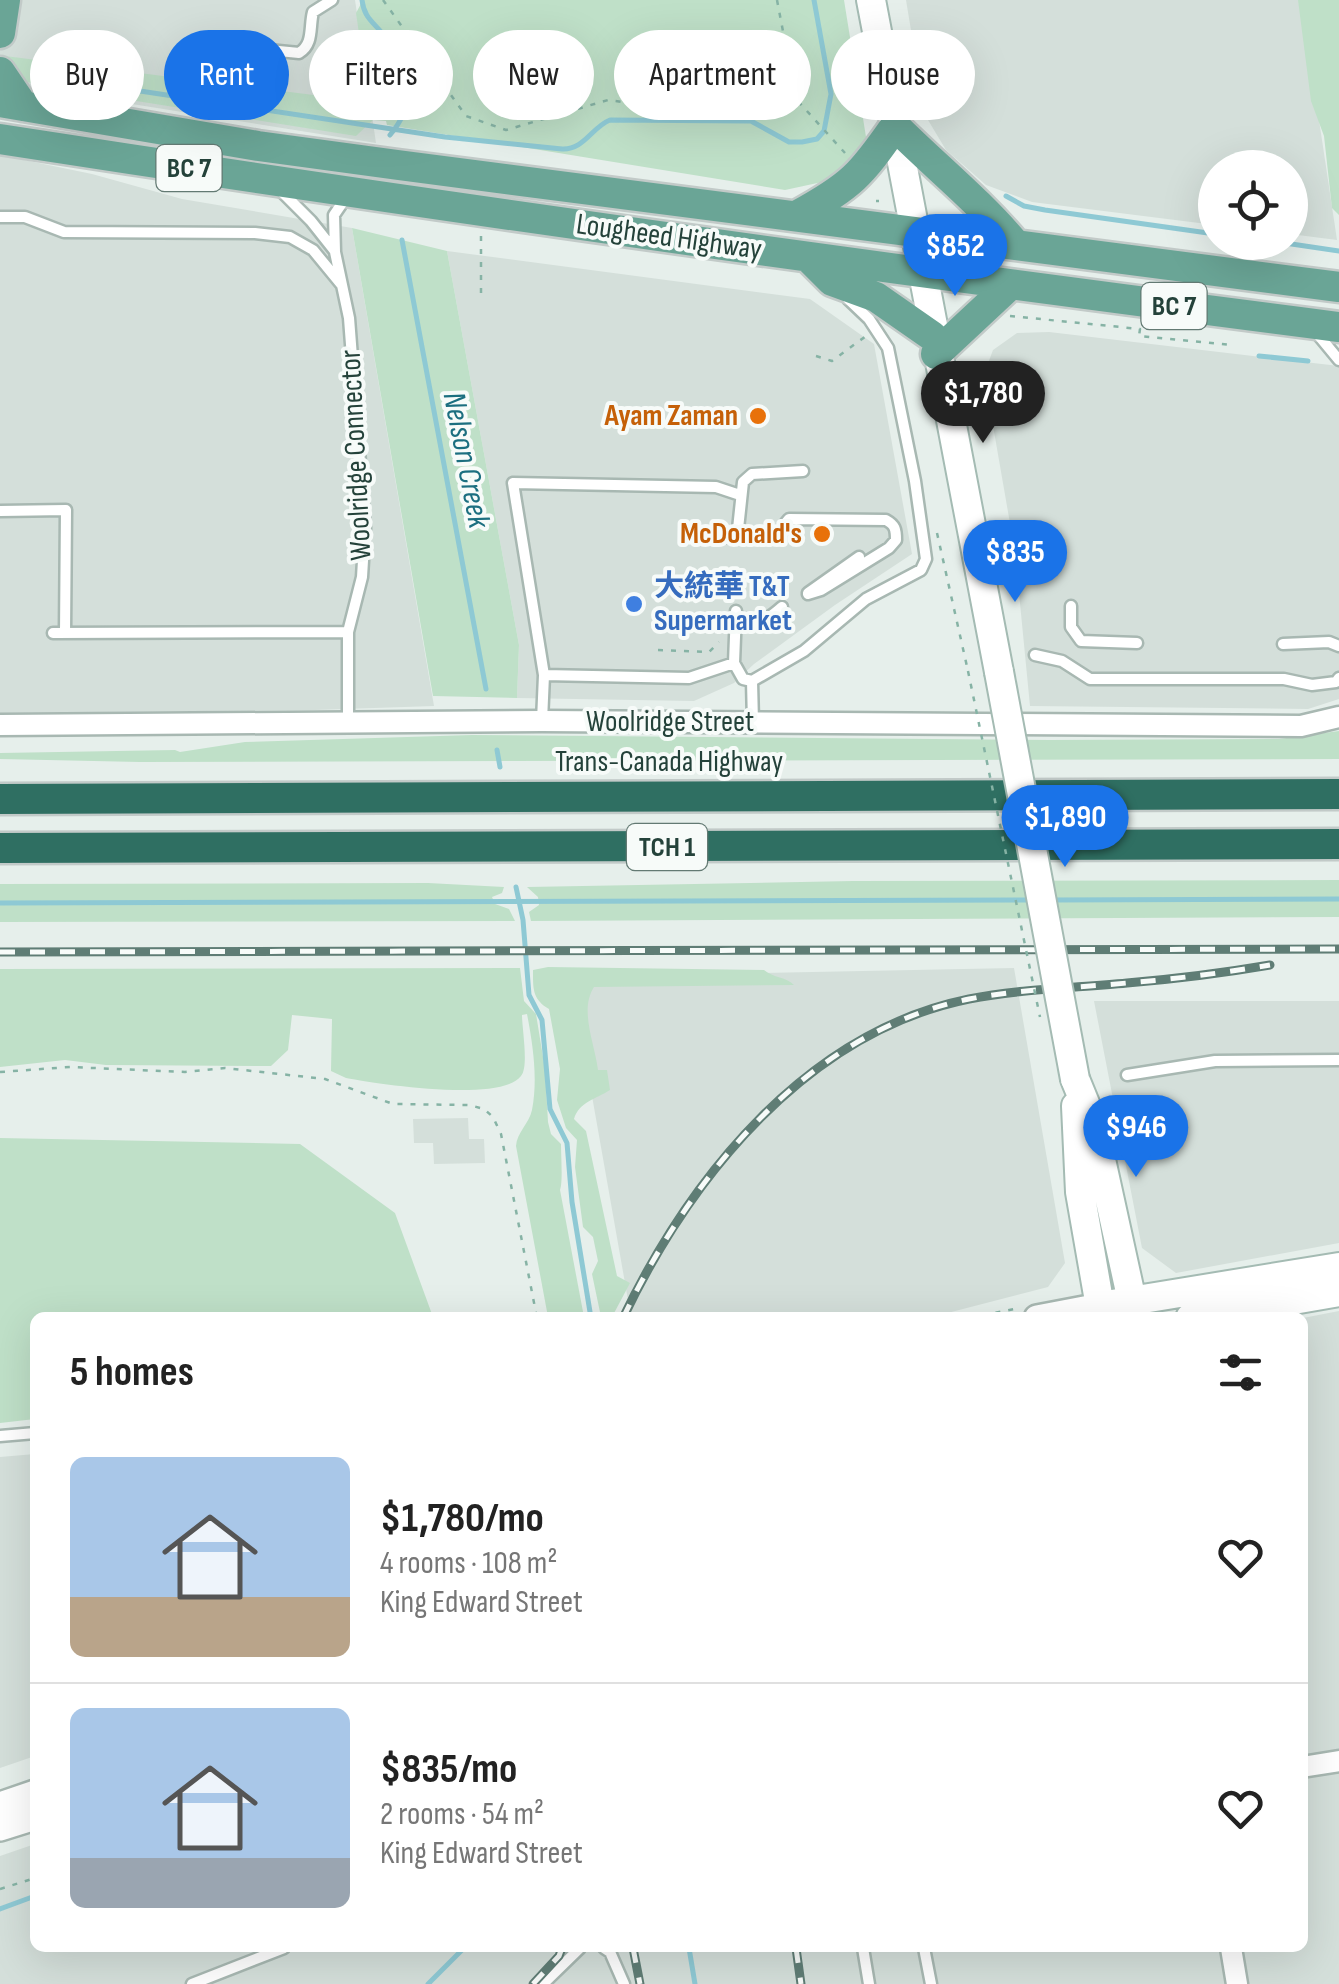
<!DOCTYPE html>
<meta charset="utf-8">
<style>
body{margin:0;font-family:"Sofia Sans Condensed","Noto Sans SC",sans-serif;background:#f2f2f2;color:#222;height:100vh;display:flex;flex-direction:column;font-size:38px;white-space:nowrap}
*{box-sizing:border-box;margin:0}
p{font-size:32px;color:#767676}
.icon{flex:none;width:55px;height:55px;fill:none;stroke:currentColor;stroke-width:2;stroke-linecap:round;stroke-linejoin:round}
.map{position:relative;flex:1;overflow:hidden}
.side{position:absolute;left:30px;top:1312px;width:1278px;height:640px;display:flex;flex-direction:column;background:#fff;border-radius:15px;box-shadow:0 10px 40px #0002}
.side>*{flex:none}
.top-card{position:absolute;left:30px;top:30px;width:1280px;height:90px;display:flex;gap:20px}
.tools{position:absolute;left:1198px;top:150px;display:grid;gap:20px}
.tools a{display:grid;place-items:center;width:110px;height:110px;border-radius:50%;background:#fff;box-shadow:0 10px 40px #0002;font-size:50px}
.price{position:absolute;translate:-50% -85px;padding:0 22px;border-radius:35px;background:#1a73e8;color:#fff;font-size:32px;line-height:65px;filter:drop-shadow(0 2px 5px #0008)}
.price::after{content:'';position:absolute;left:50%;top:60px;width:30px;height:22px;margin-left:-15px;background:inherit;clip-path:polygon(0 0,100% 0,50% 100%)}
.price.active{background:#222;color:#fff}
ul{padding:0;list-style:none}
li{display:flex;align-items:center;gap:30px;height:250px;padding:0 40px}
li+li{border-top:2px solid #e0e0e0}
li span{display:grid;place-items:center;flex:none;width:280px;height:200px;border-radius:15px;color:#555}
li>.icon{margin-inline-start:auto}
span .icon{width:120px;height:120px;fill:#fffc;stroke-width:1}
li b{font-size:42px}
h2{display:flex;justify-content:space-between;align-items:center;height:120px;padding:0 40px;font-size:42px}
.tag{padding:0 35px;border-radius:45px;background:#fff;box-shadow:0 10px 40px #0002;font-size:35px;line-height:90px}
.tag.active{background:#1a73e8;color:#fff}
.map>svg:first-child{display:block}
</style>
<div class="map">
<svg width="1339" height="1984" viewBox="0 0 1339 1984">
<rect width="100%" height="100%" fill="#e6efeb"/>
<!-- built -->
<path fill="#d4dfda" d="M0 0H355L376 143 0 83Z
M906 0H1301L1337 240 1290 234V168H1215V225L1032 202 986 185 946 150 925 115Z
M0 155 92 174 182 199 352 228 434 706 315 710 0 713Z
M447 251 810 299 874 344 912 554 835 605 754 664 734 683 694 701 517 698 519 645Z
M1049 332 1339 366V699L1308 709 1030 706 1015 552 984 374 993 350 1017 333Z
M1014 968 1065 1263 1048 1287 932 1317H631L571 977Z
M1094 1001H1339V1243L1176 1273 1142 1248Z
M468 1118 469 1139H484L485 1163 434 1164 433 1143H414L413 1119Z
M1339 1311V1984H0V1856L35 1844V1948H1302L1303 1318Z
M35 1454V1756L0 1768V1457Z"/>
<!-- green -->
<path fill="#bfe0c8" d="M363 0H844L866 137 836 179 785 190 387 125 386 121 373 120 356 136 42 86 24 81 6 64 5 56 369 102 356 13Z
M1298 0H1339V215L1332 208 1324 136 1311 101Z
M352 228 447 251 519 645 517 698 433 696Z
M1339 731V759L140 762 0 759V753L175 750 180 752 245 742 472 735 1050 740 1279 739Z
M1339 880V917L531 921 529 912 539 905 538 897 527 887 853 881Z
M428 883 504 887 502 893 492 897 495 904 509 909 515 921 0 922V884Z
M548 967 764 970C773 978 787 977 794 985L594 987C579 1010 595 1044 598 1070H607L610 1090C596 1099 579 1102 574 1119L586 1131 617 1276 630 1283 612 1317H601L592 1274 598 1261 593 1237 583 1227 575 1167 577 1140 566 1128 557 1100 560 1069 549 1009C532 999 533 988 533 970Z
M520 968 524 1001 536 1014 545 1069 548 1122 551 1134 561 1144C561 1154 563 1183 560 1190L584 1317H548L516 1146C517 1132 529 1124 532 1110 538 1079 533 1045 527 1014L522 1015C522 1029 529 1067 521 1076 501 1103 378 1084 346 1078L331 1071 332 1019 292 1015 288 1050 271 1066 106 1065 65 1060 0 1067V969Z
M0 1138 300 1144 395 1213 433 1317 35 1318V1419L0 1423Z"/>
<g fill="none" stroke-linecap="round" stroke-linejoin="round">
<!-- stream -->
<path stroke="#8ec9d4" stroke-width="5" d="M362 0C364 17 372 21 382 33 410 67 420 99 390 135
M87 83 445 137 562 149C584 150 592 127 610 120L751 121 789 142H802L817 139 824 131 831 94 814 0
M1006 196 1024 206 1045 210 1215 234
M402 240 486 689
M1278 242 1339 251
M1259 356 1308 361
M497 750 500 767
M516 887 523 920 529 995 542 1020 550 1109 567 1143 572 1202 591 1318
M1053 900 1339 899
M0 903 1032 900
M0 1909 35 1896
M689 1948 695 1984
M428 1984 464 1948"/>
<!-- service casing -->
<g stroke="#a8b8b2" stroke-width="15">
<path id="service" d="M240 47 299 53C314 44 309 27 313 12L332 0
M279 189 311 221 334 250
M347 196 334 215 335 252 349 318 365 528 362 577 348 632V722
M0 217H25L64 232 255 233 290 237 313 250 341 284
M1315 331 1339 360
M0 511 66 510 65 633
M784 525 789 519 886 520C895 525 896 529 896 540L889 548 821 590 808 594
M738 529 743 482 752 474 803 471
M720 537 737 538
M719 582 736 583
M808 593 859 557
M1071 606V627L1081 641 1137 643
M718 626C750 627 757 629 782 607
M53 633 348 632
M1283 644 1329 642 1339 646
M1035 655 1062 661 1090 679H1284L1312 685 1336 682 1339 678
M734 663 736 611
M544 675 689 678 734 663 743 679 752 681
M752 681 804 651 866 599 921 570 926 559 915 481 888 348 869 319 848 299
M752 681 753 723
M542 721 544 675 513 483 716 487 740 495
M1127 1075 1215 1061 1339 1060
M0 1436 35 1433
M604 1948 610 1952 624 1984
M863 1948 869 1984
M924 1948 931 1984
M192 1984 284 1948
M543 1984 580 1948"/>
</g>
<!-- minor casing -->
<g stroke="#a8b8b2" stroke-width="25">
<path id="minor" d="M0 725 542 721 1301 726 1339 717
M1302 1767 1339 1761
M1231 1948 1237 1984"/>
</g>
<!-- tertiary casing -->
<g stroke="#a8b8b2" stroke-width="30">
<path id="tertiary" d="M1037 1318 1100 1306
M0 1805 35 1793
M0 1828 35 1817"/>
</g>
<!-- secondary casing -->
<g stroke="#a4bbb3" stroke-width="32">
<path id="secondary" d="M871 0 999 672
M1075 1079 1093 1123 1132 1301 1129 1318
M1076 1106 1080 1192 1102 1318
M1100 1306 1339 1267
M1190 1318 1339 1292"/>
</g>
<!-- primary casing -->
<g stroke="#c2cac8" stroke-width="35">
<path id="primary" d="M0 33 5 0
M0 72 23 106
M0 102 258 146 398 165 1339 287
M0 139C445 208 892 270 1339 327
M798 215C851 186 861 175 895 126 935 166 979 201 1015 244
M808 257 832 281 876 297 932 336
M936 354 1009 286"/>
</g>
<!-- motorway casing -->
<g stroke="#c2cac8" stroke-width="35">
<path id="motorway" d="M0 799 1339 794
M0 848 1339 844"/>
</g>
<!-- path -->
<path stroke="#86b3a5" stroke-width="2.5" stroke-dasharray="5 8" stroke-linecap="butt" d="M383 0 466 116 506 130 608 100 703 113 748 110 796 99
M777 0 796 99 845 153
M876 201H879
M481 293V234
M1010 316 1140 329 1139 336 1232 345
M816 356 832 361 866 336
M937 533 968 671
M658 650 709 652 719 642
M0 1072 70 1067 185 1072 225 1068 325 1079 393 1104 469 1105 484 1109 493 1117 501 1134 537 1318
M970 1318 1019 1308
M0 1889 35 1878"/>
<!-- service -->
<use href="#service" stroke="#fff" stroke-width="10"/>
<!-- minor -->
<use href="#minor" stroke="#fff" stroke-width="20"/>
<!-- tertiary -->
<use href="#tertiary" stroke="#fff" stroke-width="25"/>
<!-- secondary -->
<use href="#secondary" stroke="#fff" stroke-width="28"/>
<!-- primary -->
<use href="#primary" stroke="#6aa596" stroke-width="30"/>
<!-- motorway -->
<use href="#motorway" stroke="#2f6f62" stroke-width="30"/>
<!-- rail casing -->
<g stroke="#5f7d75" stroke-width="9">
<path id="rail" d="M0 952 1339 949
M623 1318C691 1176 807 1032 969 999 1021 989 1074 988 1127 983 1175 979 1223 973 1270 965
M633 1948 640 1984
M796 1948 801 1984
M533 1984 559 1956 562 1948"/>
</g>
<!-- rail -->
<use href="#rail" stroke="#f7fbf9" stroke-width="5" stroke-dasharray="15" stroke-linecap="butt"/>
<!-- secondary-bridge casing -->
<g stroke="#a4bbb3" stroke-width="32" stroke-linecap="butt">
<path id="secondary-bridge" d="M999 672 1075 1079"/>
</g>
<!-- path-bridge -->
<path stroke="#86b3a5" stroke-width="2.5" stroke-dasharray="5 8" stroke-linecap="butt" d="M968 671 1040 1017"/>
<!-- secondary-bridge -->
<use href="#secondary-bridge" stroke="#fff" stroke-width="28"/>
</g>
<!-- markers -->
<g fill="#e8710a" stroke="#f7fbf9" stroke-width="4">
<circle cx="758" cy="416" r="10"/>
<circle cx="822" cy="534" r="10"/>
</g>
<circle fill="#3f7fe0" stroke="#f7fbf9" stroke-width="4" cx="634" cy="604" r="10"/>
<g text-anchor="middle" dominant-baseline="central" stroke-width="8" stroke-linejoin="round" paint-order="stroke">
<!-- shield labels -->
<g fill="#f7fbf9" stroke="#637a73" stroke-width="2.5">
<rect x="156.5" y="145" width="65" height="46" rx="8"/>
<rect x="1141.5" y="283" width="65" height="46" rx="8"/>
<rect x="627" y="824" width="80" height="46" rx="8"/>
</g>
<g font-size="28" font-weight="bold" fill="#24423a">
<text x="189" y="168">BC 7</text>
<text x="1174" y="306">BC 7</text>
<text x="667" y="847">TCH 1</text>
</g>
<!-- street labels -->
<g font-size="30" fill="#24423a" stroke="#f7fbf9">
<text transform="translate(669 237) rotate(8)">Lougheed Highway</text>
<text transform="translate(356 455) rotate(-93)">Woolridge Connector</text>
<text x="670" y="722">Woolridge Street</text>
<text x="669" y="762">Trans-Canada Highway</text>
</g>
<!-- food labels -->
<g font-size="30" font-weight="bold" fill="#c56008" stroke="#f7fbf9" text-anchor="end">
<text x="738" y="416">Ayam Zaman</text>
<text x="802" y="534">McDonald's</text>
</g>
<!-- shop labels -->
<g font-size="30" font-weight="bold" fill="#366cbe" stroke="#f7fbf9" text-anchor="start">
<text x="654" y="587">大統華 T&amp;T<tspan x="654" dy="34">Supermarket</tspan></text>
</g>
<!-- water labels -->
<g font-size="32" font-style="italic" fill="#1c6f80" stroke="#f7fbf9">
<text transform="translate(466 460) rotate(79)">Nelson Creek</text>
</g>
</g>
</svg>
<div class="tools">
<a><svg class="icon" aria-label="locate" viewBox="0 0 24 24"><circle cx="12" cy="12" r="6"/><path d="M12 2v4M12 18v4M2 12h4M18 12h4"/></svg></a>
</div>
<b class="price" style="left:955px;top:299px">$852</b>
<b class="price active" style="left:983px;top:446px">$1,780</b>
<b class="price" style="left:1015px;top:605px">$835</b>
<b class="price" style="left:1065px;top:870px">$1,890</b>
<b class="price" style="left:1136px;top:1180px">$946</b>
<div class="top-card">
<a class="tag">Buy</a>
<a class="tag active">Rent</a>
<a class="tag">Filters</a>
<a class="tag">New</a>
<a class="tag">Apartment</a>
<a class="tag">House</a>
</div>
<section class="side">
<h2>5 homes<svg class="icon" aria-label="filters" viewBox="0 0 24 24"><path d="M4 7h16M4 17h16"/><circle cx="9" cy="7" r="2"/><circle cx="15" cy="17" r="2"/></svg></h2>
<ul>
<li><span style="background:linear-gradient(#a9c7e8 70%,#b9a48a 0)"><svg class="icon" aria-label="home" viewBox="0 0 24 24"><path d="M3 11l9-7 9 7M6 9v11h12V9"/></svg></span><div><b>$1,780/mo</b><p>4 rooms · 108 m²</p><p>King Edward Street</p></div><svg class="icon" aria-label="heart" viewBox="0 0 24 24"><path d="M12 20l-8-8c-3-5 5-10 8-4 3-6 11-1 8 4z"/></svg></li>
<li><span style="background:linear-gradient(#a9c7e8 75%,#9aa5b1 0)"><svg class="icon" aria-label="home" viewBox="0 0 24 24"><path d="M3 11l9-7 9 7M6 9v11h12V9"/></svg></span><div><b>$835/mo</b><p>2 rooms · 54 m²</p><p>King Edward Street</p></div><svg class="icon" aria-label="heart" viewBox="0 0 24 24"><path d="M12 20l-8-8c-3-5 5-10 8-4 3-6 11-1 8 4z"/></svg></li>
</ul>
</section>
</div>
